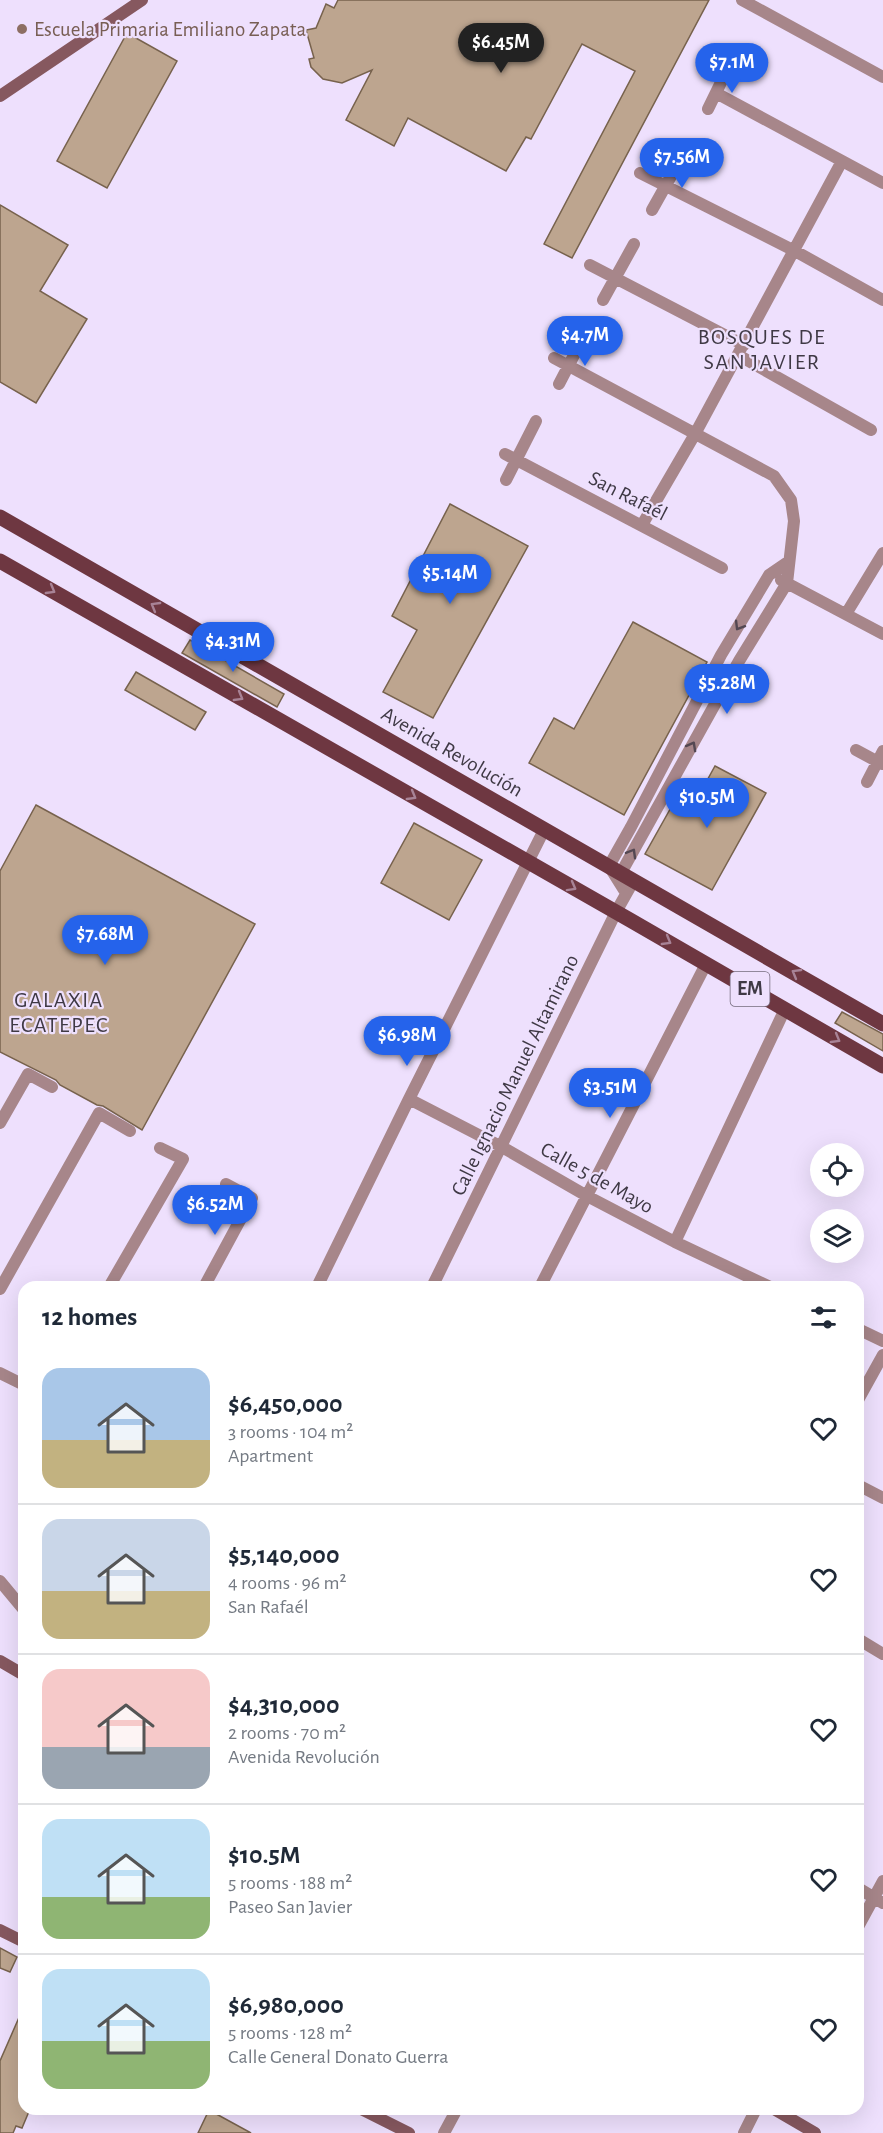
<!DOCTYPE html>
<meta charset="utf-8">
<style>
body{margin:0;font-family:"Alegreya Sans",sans-serif;background:#f2f2f3;color:#1f2937;height:100vh;display:flex;flex-direction:column;font-size:22px;white-space:nowrap}
*{box-sizing:border-box;margin:0}
p{font-size:20px;color:#747a83}
.icon{flex:none;width:33px;height:33px;fill:none;stroke:currentColor;stroke-width:2;stroke-linecap:round;stroke-linejoin:round}
.map{position:relative;flex:1;overflow:hidden}
.drawer{position:absolute;left:18px;top:1281px;width:846px;height:834px;display:flex;flex-direction:column;background:#fff;border-radius:18px;box-shadow:0 6px 24px #0002}
.drawer>*{flex:none}
.controls{position:absolute;left:810px;top:1143px;display:grid;gap:12px}
.controls a{display:grid;place-items:center;width:54px;height:54px;border-radius:50%;background:#fff;box-shadow:0 6px 24px #0002;font-size:30px}
.price{position:absolute;translate:-50% -51px;padding:0 14px;border-radius:21px;background:#2563eb;color:#fff;font-size:20px;line-height:39px;filter:drop-shadow(0 2px 3px #0008)}
.price::after{content:'';position:absolute;left:50%;top:36px;width:18px;height:14px;margin-left:-9px;background:inherit;clip-path:polygon(0 0,100% 0,50% 100%)}
.price.current{background:#222;color:#fff}
ul{padding:0;list-style:none}
li{display:flex;align-items:center;gap:18px;height:150px;padding:0 24px}
li+li{border-top:2px solid #e0e1e3}
li span{display:grid;place-items:center;flex:none;width:168px;height:120px;border-radius:18px;color:#555}
li>.icon{margin-inline-start:auto}
span .icon{width:72px;height:72px;fill:#fffc;stroke-width:1}
li b{font-size:26px}
h2{display:flex;justify-content:space-between;align-items:center;height:72px;padding:0 24px;font-size:26px}
.map>svg:first-child{display:block}
</style>
<div class="map">
<svg width="883" height="2133" viewBox="0 0 883 2133">
<rect width="100%" height="100%" fill="#eee0fd"/>
<!-- building -->
<path fill="#bda58f" stroke="#77624d" stroke-width="1.5" d="M338 0H709L572 258 544 244 635 71 582 44 531 139 526 137 506 171 408 118 394 146 346 120 372 70 342 83 323 79 311 67 309 59 314 58 306 30 316 28 326 4 334 8Z
M127 33 177 61 107 188 57 161Z
M0 205 68 245 40 291 87 319 36 403 0 382Z
M450 504 528 546 433 718 383 692 417 630 392 616Z
M633 622 707 662 624 815 529 763 554 718 574 729Z
M190 640 284 694 277 707 182 653Z
M136 672 206 712 195 730 125 690Z
M715 766 766 793 712 890 645 854 673 804 689 813Z
M36 805 255 924 142 1130 103 1106 97 1105 60 1085 56 1080 0 1052V871Z
M414 823 482 860 449 920 381 883Z
M842 1012 883 1034V1051L835 1023Z
M0 1948 17 1957 10 1972 0 1968Z
M24 2006V2109H30L22 2128 16 2126 13 2133H0V2061Z
M209 2110 251 2133H198Z"/>
<g fill="none" stroke-linecap="round" stroke-linejoin="round">
<!-- minor -->
<path stroke="#a7868a" stroke-width="12" d="M742 0 883 77
M716 93 883 183
M708 109 729 66
M640 173 795 251 883 300
M652 210 684 153
M590 265 744 345
M603 300 634 244
M738 355 871 430
M554 358 774 476 791 500 794 521 787 583 739 661 621 873
M559 384 584 336
M505 454 722 568
M506 480 536 421
M642 525 695 434 842 161
M781 580 883 634
M846 614 883 553
M856 750 882 764
M867 782 883 751
M626 893 609 866 631 827 721 655 769 575 788 562
M409 1099 502 1147 587 1196 675 1242 770 1287
M0 1123 28 1074 52 1087
M675 1242 785 1009
M109 1287 183 1159 160 1148
M204 1287 252 1198 226 1184
M317 1287 409 1099 544 830
M432 1287 616 912 634 880
M540 1287 706 964
M0 1289 99 1113 130 1131
M858 1329 883 1341
M0 1373 24 1385
M858 1400 883 1355
M858 1485 883 1498
M0 1581 24 1610
M858 1639 883 1654
M858 1888 883 1903
M858 1927 883 1881
M744 2133 756 2109"/>
<!-- tertiary -->
<path stroke="#a7868a" stroke-width="12" d="M444 2133 457 2109"/>
<!-- secondary -->
<path stroke="#86585f" stroke-width="12" d="M0 96 142 0
M0 1661 24 1675
M0 1930 24 1942
M361 2109 409 2133
M774 2109 815 2133"/>
<!-- primary -->
<path stroke="#6e3741" stroke-width="15" d="M0 517 883 1024
M0 561 630 920 883 1066"/>
</g>
<!-- one-way arrows -->
<defs><path id="oneway-chevron" d="M-2-3.5L2.5 0L-2 3.5" fill="none" stroke-width="1.6" stroke-linecap="round" stroke-linejoin="round" transform="scale(1.5)"/></defs>
<g stroke="#a88396">
<use href="#oneway-chevron" transform="translate(51 590) rotate(30)"/>
<use href="#oneway-chevron" transform="translate(155 606) rotate(-150)"/>
<use href="#oneway-chevron" transform="translate(239 697) rotate(30)"/>
<use href="#oneway-chevron" transform="translate(412 796) rotate(30)"/>
<use href="#oneway-chevron" transform="translate(572 887) rotate(29)"/>
<use href="#oneway-chevron" transform="translate(667 941) rotate(30)"/>
<use href="#oneway-chevron" transform="translate(796 973) rotate(-150)"/>
<use href="#oneway-chevron" transform="translate(836 1039) rotate(30)"/>
</g>
<g stroke="#544853">
<use href="#oneway-chevron" transform="translate(739 626) rotate(121)"/>
<use href="#oneway-chevron" transform="translate(692 746) rotate(-61)"/>
<use href="#oneway-chevron" transform="translate(632 853) rotate(-60)"/>
</g>
<!-- markers -->
<circle fill="#8d6e63" stroke="#eee0fd" stroke-width="2" cx="22" cy="29" r="6"/>
<g text-anchor="middle" dominant-baseline="central" stroke-width="4.5" stroke-linejoin="round" paint-order="stroke">
<!-- shield labels -->
<rect fill="#eee0fd" stroke="#746b7c" stroke-width="1.5" x="730.5" y="972" width="39" height="34" rx="4.5"/>
<g font-size="20" font-weight="bold" fill="#3f3945">
<text x="750" y="989">EM</text>
</g>
<!-- education labels -->
<g font-size="21" fill="#785e54" stroke="#eee0fd" text-anchor="start">
<text x="34" y="29">Escuela Primaria Emiliano Zapata</text>
</g>
<!-- street labels -->
<g font-size="21" fill="#3f3945" stroke="#eee0fd">
<text transform="translate(628 496) rotate(27)">San Rafaél</text>
<text transform="translate(452 752) rotate(30)">Avenida Revolución</text>
<text transform="translate(515 1075) rotate(-64)">Calle Ignacio Manuel Altamirano</text>
<text transform="translate(597 1178) rotate(29)">Calle 5 de Mayo</text>
</g>
<!-- neighbourhood labels -->
<g font-size="22" letter-spacing="1.5" fill="#3f3945" stroke="#eee0fd">
<text x="762" y="337">BOSQUES DE<tspan x="762" dy="25">SAN JAVIER</tspan></text>
<text x="59" y="1000">GALAXIA<tspan x="59" dy="25">ECATEPEC</tspan></text>
</g>
</g>
</svg>
<div class="controls">
<a><svg class="icon" aria-label="locate" viewBox="0 0 24 24"><circle cx="12" cy="12" r="6"/><path d="M12 2v4M12 18v4M2 12h4M18 12h4"/></svg></a>
<a><svg class="icon" aria-label="layers" viewBox="0 0 24 24"><path d="M12 4l9 5-9 5-9-5zM3 14l9 5 9-5"/></svg></a>
</div>
<b class="price current" style="left:501px;top:74px">$6.45M</b>
<b class="price" style="left:732px;top:94px">$7.1M</b>
<b class="price" style="left:682px;top:189px">$7.56M</b>
<b class="price" style="left:585px;top:367px">$4.7M</b>
<b class="price" style="left:450px;top:605px">$5.14M</b>
<b class="price" style="left:233px;top:673px">$4.31M</b>
<b class="price" style="left:727px;top:715px">$5.28M</b>
<b class="price" style="left:707px;top:829px">$10.5M</b>
<b class="price" style="left:105px;top:966px">$7.68M</b>
<b class="price" style="left:407px;top:1067px">$6.98M</b>
<b class="price" style="left:610px;top:1119px">$3.51M</b>
<b class="price" style="left:215px;top:1236px">$6.52M</b>
<section class="drawer">
<h2>12 homes<svg class="icon" aria-label="filters" viewBox="0 0 24 24"><path d="M4 7h16M4 17h16"/><circle cx="9" cy="7" r="2"/><circle cx="15" cy="17" r="2"/></svg></h2>
<ul>
<li><span style="background:linear-gradient(#a9c7e8 60%,#c2b280 0)"><svg class="icon" aria-label="home" viewBox="0 0 24 24"><path d="M3 11l9-7 9 7M6 9v11h12V9"/></svg></span><div><b>$6,450,000</b><p>3 rooms · 104 m²</p><p>Apartment</p></div><svg class="icon" aria-label="heart" viewBox="0 0 24 24"><path d="M12 20l-8-8c-3-5 5-10 8-4 3-6 11-1 8 4z"/></svg></li>
<li><span style="background:linear-gradient(#c9d6e8 60%,#c2b280 0)"><svg class="icon" aria-label="home" viewBox="0 0 24 24"><path d="M3 11l9-7 9 7M6 9v11h12V9"/></svg></span><div><b>$5,140,000</b><p>4 rooms · 96 m²</p><p>San Rafaél</p></div><svg class="icon" aria-label="heart" viewBox="0 0 24 24"><path d="M12 20l-8-8c-3-5 5-10 8-4 3-6 11-1 8 4z"/></svg></li>
<li><span style="background:linear-gradient(#f6c9c9 65%,#9aa5b1 0)"><svg class="icon" aria-label="home" viewBox="0 0 24 24"><path d="M3 11l9-7 9 7M6 9v11h12V9"/></svg></span><div><b>$4,310,000</b><p>2 rooms · 70 m²</p><p>Avenida Revolución</p></div><svg class="icon" aria-label="heart" viewBox="0 0 24 24"><path d="M12 20l-8-8c-3-5 5-10 8-4 3-6 11-1 8 4z"/></svg></li>
<li><span style="background:linear-gradient(#bfe0f5 65%,#8fb573 0)"><svg class="icon" aria-label="home" viewBox="0 0 24 24"><path d="M3 11l9-7 9 7M6 9v11h12V9"/></svg></span><div><b>$10.5M</b><p>5 rooms · 188 m²</p><p>Paseo San Javier</p></div><svg class="icon" aria-label="heart" viewBox="0 0 24 24"><path d="M12 20l-8-8c-3-5 5-10 8-4 3-6 11-1 8 4z"/></svg></li>
<li><span style="background:linear-gradient(#bfe0f5 60%,#8fb573 0)"><svg class="icon" aria-label="home" viewBox="0 0 24 24"><path d="M3 11l9-7 9 7M6 9v11h12V9"/></svg></span><div><b>$6,980,000</b><p>5 rooms · 128 m²</p><p>Calle General Donato Guerra</p></div><svg class="icon" aria-label="heart" viewBox="0 0 24 24"><path d="M12 20l-8-8c-3-5 5-10 8-4 3-6 11-1 8 4z"/></svg></li>
</ul>
</section>
</div>
